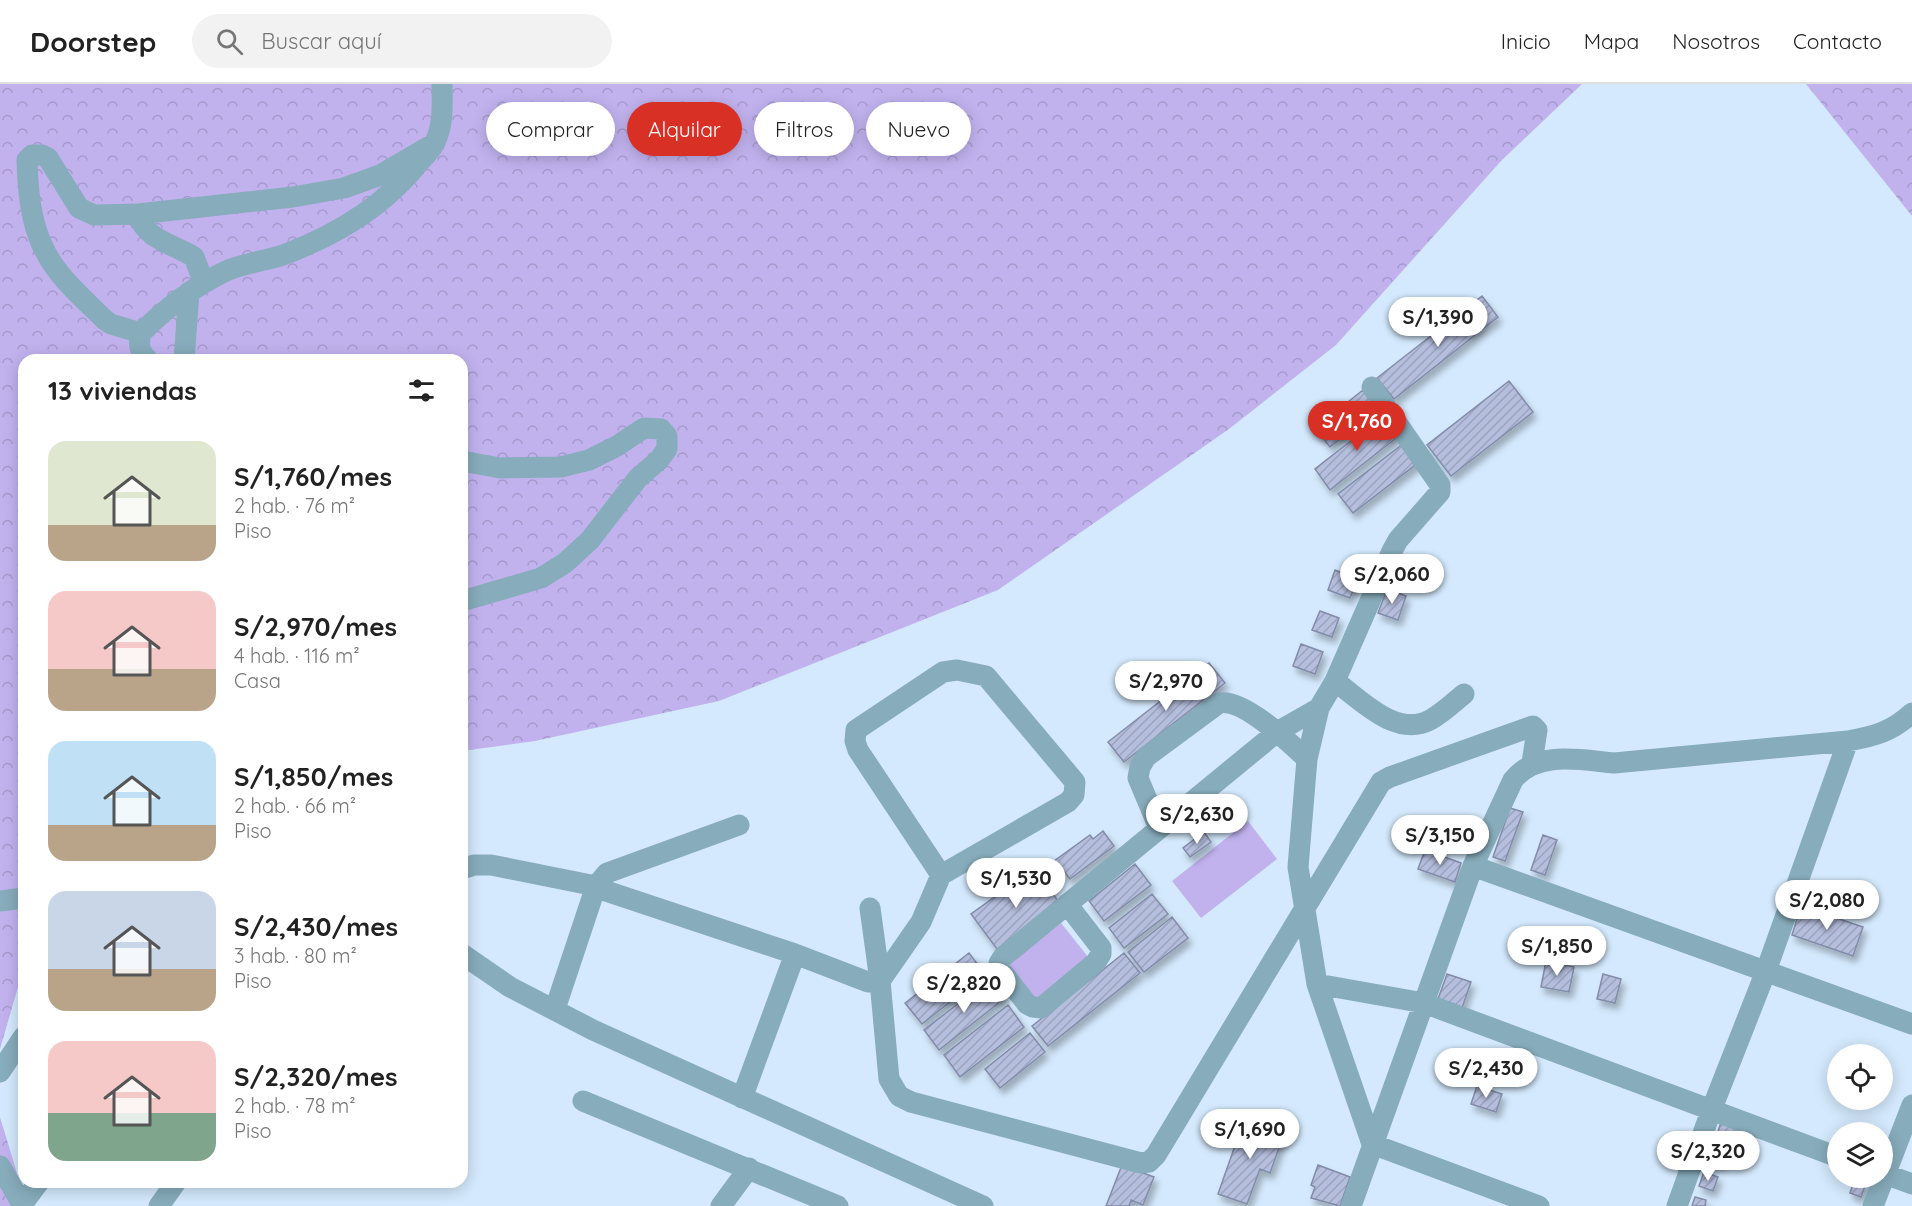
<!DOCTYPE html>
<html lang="es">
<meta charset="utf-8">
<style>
body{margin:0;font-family:Quicksand,sans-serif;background:#f2f2f2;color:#222;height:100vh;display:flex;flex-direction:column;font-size:22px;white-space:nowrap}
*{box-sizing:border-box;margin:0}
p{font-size:20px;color:#767676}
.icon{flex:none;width:33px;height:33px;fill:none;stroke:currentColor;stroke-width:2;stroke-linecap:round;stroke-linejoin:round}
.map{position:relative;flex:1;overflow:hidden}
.panel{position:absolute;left:18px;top:270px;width:450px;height:834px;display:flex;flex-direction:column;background:#fff;border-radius:18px;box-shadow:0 3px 15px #0003}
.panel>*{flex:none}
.guide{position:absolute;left:486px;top:18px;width:570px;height:54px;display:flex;gap:12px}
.controls{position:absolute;left:1827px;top:960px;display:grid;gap:12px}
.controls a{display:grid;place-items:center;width:66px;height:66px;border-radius:50%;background:#fff;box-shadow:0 3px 15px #0003;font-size:30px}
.price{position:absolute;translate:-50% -51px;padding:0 14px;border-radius:21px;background:#fff;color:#222;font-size:20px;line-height:39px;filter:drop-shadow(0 2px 3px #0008)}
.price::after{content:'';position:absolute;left:50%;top:36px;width:18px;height:14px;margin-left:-9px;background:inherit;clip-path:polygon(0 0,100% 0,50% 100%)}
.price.current{background:#d93025;color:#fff}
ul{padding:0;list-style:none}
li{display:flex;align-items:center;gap:18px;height:150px;padding:0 30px}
li span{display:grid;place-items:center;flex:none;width:168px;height:120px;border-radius:18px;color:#555}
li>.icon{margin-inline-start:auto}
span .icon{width:72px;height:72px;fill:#fffc;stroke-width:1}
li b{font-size:26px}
h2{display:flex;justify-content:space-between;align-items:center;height:72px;padding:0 30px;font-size:26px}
.pill{padding:0 21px;border-radius:27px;background:#fff;box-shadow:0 3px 15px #0003;font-size:21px;line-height:54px}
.pill.current{background:#d93025;color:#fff}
header{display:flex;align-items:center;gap:36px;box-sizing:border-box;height:84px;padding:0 30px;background:#fff;border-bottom:2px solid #e0e0e0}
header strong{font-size:28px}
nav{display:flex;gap:33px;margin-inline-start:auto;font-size:21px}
.search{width:420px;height:54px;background:#f2f2f2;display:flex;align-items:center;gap:15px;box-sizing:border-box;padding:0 21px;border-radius:33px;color:#767676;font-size:22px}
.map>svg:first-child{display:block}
</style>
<header>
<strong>Doorstep</strong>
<div class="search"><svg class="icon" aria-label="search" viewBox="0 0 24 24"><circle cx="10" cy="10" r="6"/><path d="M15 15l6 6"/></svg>Buscar aquí</div>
<nav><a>Inicio</a><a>Mapa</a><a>Nosotros</a><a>Contacto</a></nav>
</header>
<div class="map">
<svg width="1912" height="1122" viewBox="0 0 1912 1122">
<defs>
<pattern id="forest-crowns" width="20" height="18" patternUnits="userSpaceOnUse" patternTransform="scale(1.5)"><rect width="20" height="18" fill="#c1b2ee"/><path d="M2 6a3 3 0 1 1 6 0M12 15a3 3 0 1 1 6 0" fill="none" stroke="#a599cc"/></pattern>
<pattern id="building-hatch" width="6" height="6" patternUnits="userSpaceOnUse" patternTransform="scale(1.5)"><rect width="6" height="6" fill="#b5bedd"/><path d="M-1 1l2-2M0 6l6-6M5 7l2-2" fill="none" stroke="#9ba3be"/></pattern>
<filter id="shadow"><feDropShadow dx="3.5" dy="6" stdDeviation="3" flood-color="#0004"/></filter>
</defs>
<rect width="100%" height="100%" fill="#d4e9fd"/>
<!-- green -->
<path fill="#c1b2ee" d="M1248 737 1277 775 1201 834 1172 797Z
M1061 839 1089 874 1036 915 1009 880Z"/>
<!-- forest -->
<path fill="url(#forest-crowns)" d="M0 0H1582L1501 77 1336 261 1229 345 998 506 719 617 535 657 462 667V276H24V897L18 903 0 965Z
M1806 0H1912V132Z
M0 1033 27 1122H0Z"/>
<!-- building -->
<path fill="url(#building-hatch)" stroke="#828ba8" stroke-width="1.5" filter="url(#shadow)" d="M1482 212 1498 233 1394 315 1377 294Z
M1509 297 1533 328 1451 392 1427 361Z
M1363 306 1378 325 1330 363 1315 344Z
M1384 331 1400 351 1330 406 1315 385Z
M1404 359 1419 378 1353 429 1338 410Z
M1335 486 1358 495 1350 514 1328 506Z
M1387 505 1406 512 1398 536 1378 529Z
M1320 527 1339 534 1332 553 1312 546Z
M1301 560 1323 568 1315 590 1293 582Z
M1209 579 1225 599 1124 678 1108 658Z
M1510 724 1523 728 1505 777 1493 773Z
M1103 747 1114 762 1070 795 1062 785 1057 789 1050 780 1090 751 1093 755Z
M1204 748 1211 758 1190 773 1183 764Z
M1543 751 1557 756 1545 791 1531 786Z
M1425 766 1461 779 1455 798 1418 785Z
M1135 780 1151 801 1104 837 1089 817Z
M1035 784 1060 820 997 865 971 830Z
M1152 810 1168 830 1124 864 1109 844Z
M1801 822 1863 843 1853 872 1792 851Z
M1172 833 1188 854 1144 888 1128 868Z
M969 869 985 890 922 940 905 919Z
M1124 869 1140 889 1048 962 1032 942Z
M1546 877 1574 883 1569 908 1541 903Z
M1447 890 1471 898 1462 924 1438 915Z
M1603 890 1621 895 1615 919 1597 915Z
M990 895 1005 914 939 966 924 946Z
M1008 921 1024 943 960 993 944 971Z
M1030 949 1045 968 1000 1004 985 985Z
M1477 1002 1502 1010 1496 1028 1471 1020Z
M1244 1036 1284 1050 1270 1089 1260 1085 1247 1120 1218 1110Z
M1721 1038 1740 1045 1735 1058 1717 1051Z
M1713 1063 1728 1068 1726 1074 1723 1073 1720 1081 1708 1077Z
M1122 1081 1154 1093 1143 1121 1131 1116 1129 1122H1106Z
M1318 1081 1350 1093 1340 1122 1311 1114 1315 1103 1311 1101Z
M1704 1088 1718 1093 1713 1107 1699 1102Z
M1855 1094H1868L1861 1113 1850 1109Z
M1695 1113 1706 1116 1705 1122H1692Z"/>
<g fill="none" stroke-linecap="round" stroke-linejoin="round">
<!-- minor -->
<path stroke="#87acbb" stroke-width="21" d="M138 130C145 156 174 160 194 173L204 199
M141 249 111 240 105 236C89 220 70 204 57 186 32 154 28 115 27 76L32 71H42L48 74 79 124 94 131 138 130 293 113 344 104 380 91 435 59
M148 276C139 267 138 261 141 249 166 224 195 202 226 187 244 179 265 177 283 171 337 151 386 121 421 76 426 71 432 65 435 58 444 40 442 20 442 0
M184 276 189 208
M1372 303 1440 401V408L1398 456 1392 467 1335 597 1319 624 1307 675 1298 783 1317 900 1372 1060 1539 1122
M462 377 500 384 561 383 589 376 617 362 644 344 661 345 667 352V365L659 376 638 394 590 456 565 479 541 494 462 517
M1335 597C1361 616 1396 654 1430 636 1443 629 1454 618 1464 610
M1159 744 1138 694 1140 683 1146 673 1219 619C1243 614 1290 659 1307 675
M1473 782 1912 940
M462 785 474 781H491L596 802 606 807 795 870 742 1014
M0 817 24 814
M1067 820 1101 864V870L1096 878 1041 924 1033 923 1027 920 1000 885 999 879 1003 873 1277 648 1319 624
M870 824 880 897 889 995 899 1012 911 1018 1141 1079 1149 1078 1156 1071 1381 698 1390 693 1533 642 1537 646 1532 679
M462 870 510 903 593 946 983 1122
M795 870 868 898 880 897 921 838 941 791 1068 718 1074 711 1075 698 986 592 957 586 943 588 856 646 855 657 858 666 941 791
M1317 900 1424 919 1838 1073
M555 925 596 802 607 789 739 741
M0 988 24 952
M583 1017 838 1122
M0 1082 23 1122
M1882 1089 1912 1100
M21 1122 39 1098
M159 1122 176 1098
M721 1122 749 1084
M1351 1122 1473 782 1513 696C1537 666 1580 676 1614 679L1848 657C1875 652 1891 648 1912 629
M1677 1122 1711 1027 1766 887 1848 657
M1873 1122 1912 1021"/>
</g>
</svg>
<div class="controls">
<a><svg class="icon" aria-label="locate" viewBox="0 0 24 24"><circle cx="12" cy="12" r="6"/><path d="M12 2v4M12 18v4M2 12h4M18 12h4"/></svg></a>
<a><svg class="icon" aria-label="layers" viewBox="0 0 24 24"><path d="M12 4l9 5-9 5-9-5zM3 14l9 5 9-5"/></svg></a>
</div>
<b class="price" style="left:1438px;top:264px">S/1,390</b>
<b class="price current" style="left:1357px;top:368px">S/1,760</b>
<b class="price" style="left:1392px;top:521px">S/2,060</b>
<b class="price" style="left:1166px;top:628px">S/2,970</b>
<b class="price" style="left:1197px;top:761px">S/2,630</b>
<b class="price" style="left:1440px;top:782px">S/3,150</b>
<b class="price" style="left:1016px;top:825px">S/1,530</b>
<b class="price" style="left:1827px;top:847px">S/2,080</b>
<b class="price" style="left:1557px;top:893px">S/1,850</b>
<b class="price" style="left:964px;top:930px">S/2,820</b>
<b class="price" style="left:1486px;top:1015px">S/2,430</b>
<b class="price" style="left:1250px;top:1076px">S/1,690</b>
<b class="price" style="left:1708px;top:1098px">S/2,320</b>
<div class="guide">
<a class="pill">Comprar</a>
<a class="pill current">Alquilar</a>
<a class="pill">Filtros</a>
<a class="pill">Nuevo</a>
</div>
<section class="panel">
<h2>13 viviendas<svg class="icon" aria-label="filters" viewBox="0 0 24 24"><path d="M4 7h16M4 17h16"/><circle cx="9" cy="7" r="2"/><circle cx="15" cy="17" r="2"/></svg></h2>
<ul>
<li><span style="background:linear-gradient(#dfe7d0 70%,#b9a48a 0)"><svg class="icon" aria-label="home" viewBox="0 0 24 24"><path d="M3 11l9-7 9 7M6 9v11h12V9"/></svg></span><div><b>S/1,760/mes</b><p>2 hab. · 76 m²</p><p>Piso</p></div></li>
<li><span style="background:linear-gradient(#f6c9c9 65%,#b9a48a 0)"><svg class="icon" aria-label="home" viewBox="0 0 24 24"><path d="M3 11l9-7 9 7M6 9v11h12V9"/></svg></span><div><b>S/2,970/mes</b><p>4 hab. · 116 m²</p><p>Casa</p></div></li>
<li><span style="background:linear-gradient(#bfe0f5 70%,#b9a48a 0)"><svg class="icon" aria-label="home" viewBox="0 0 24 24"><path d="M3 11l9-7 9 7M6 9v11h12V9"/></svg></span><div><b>S/1,850/mes</b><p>2 hab. · 66 m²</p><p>Piso</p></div></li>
<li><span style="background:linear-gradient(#c9d6e8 65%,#b9a48a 0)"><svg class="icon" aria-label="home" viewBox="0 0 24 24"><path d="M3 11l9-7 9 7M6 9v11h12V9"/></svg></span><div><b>S/2,430/mes</b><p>3 hab. · 80 m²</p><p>Piso</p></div></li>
<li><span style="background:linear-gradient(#f6c9c9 60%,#7fa58c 0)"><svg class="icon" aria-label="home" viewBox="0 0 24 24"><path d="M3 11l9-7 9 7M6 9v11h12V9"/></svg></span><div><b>S/2,320/mes</b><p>2 hab. · 78 m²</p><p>Piso</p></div></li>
</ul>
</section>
</div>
